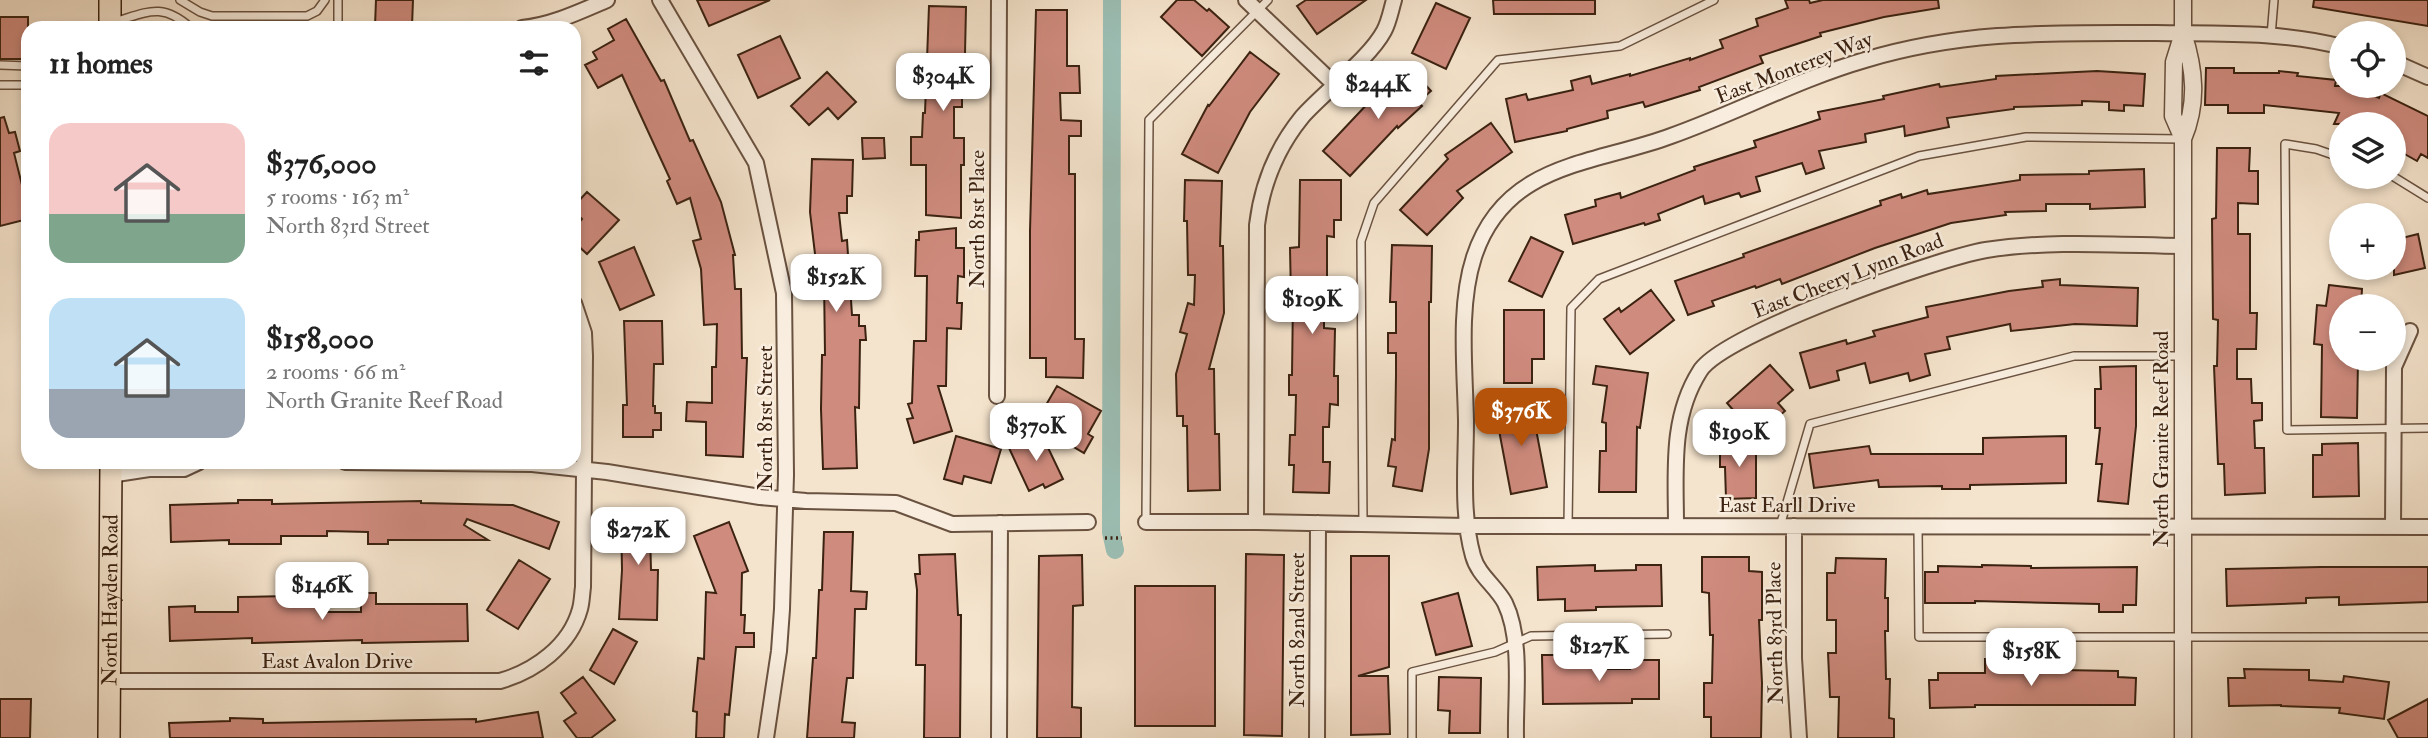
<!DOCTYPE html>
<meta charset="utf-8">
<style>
body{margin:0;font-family:"IM FELL Double Pica",serif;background:#f2f2f2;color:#222;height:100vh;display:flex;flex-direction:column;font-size:26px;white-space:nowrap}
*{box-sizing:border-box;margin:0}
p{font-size:23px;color:#767676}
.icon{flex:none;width:38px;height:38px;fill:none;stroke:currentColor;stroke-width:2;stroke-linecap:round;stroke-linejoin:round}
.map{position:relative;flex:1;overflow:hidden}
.drawer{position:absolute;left:21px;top:21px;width:560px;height:448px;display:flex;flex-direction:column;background:#fff;border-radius:21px;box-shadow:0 4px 10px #0003}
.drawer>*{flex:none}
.tools{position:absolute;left:2329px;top:21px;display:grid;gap:14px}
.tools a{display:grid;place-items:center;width:77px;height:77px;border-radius:50%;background:#fff;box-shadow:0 4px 10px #0003;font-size:35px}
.price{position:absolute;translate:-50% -60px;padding:0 16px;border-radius:14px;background:#fff;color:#222;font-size:23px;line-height:46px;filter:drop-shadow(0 2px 4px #0008)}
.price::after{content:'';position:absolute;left:50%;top:42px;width:21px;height:16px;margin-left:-10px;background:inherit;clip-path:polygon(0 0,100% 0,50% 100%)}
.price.current{background:#b45309;color:#fff}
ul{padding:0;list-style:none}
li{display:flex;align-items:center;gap:21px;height:175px;padding:0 28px}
li span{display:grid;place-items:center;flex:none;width:196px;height:140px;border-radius:21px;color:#555}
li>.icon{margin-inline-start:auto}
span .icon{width:84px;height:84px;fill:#fffc;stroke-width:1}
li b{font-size:30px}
h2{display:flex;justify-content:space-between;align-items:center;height:84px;padding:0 28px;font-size:30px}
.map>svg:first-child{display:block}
</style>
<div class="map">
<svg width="2428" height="738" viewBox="0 0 2428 738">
<rect width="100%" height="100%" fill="#f5e4cd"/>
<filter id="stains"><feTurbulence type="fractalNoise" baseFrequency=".00286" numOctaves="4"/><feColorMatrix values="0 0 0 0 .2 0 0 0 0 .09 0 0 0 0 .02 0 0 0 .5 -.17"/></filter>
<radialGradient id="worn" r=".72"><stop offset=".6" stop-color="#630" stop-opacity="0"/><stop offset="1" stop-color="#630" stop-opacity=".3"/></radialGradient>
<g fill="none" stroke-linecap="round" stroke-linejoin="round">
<!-- canal -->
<path stroke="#9cbfb5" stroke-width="18" d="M1112 0 1111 532 1115 550"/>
</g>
<!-- building -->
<path fill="#cf8b7e" stroke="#3b2211" stroke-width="2" d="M376 0H413L412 26H375Z
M697 0H770L709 26Z
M1177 0H1194L1207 11 1209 9 1229 27 1202 56 1161 17Z
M1306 0H1366L1317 34 1297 6Z
M1493 0H1595V14H1494Z
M1785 0H1809L1810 3 1823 0H1938L1939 8 1884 17 1820 33 1821 36 1760 56 1763 63 1699 87 1700 90 1645 107 1643 102 1607 111 1608 118 1567 129V131L1515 142 1506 99 1526 94 1528 100 1573 90 1571 81 1590 76 1592 84 1630 74V76L1690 58V60L1723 48 1720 40 1758 26 1756 19 1788 8Z
M2314 0H2428V26L2313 7Z
M1436 3 1470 18 1446 69 1412 53Z
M929 6 966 7 965 54H962V107H954V138H964V165H961V218L926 215V165H911V137H922L923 113H925Z
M1036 10H1067V66H1079L1080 93H1060L1061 120 1081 121V136H1069V174H1075V339H1084L1083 378 1046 377V358H1030V231Z
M0 17H28V52L24 53V59H0Z
M626 19 661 81 664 80 690 141 693 140 721 202 735 255H733L735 289H741L742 358H747L743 457 706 455V422L686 421 687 402 712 403V367H716L717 324 704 325 701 269 693 241 701 239 690 198 677 204 667 181 670 179 622 75 598 88 585 65 597 59 593 52 614 40 608 29Z
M780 36 800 78 758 98 738 55Z
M1250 52 1279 74 1250 112 1218 173 1182 154 1208 105 1209 106Z
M1408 66 1431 91 1418 102 1422 106 1398 128 1397 126 1350 176 1323 151 1371 100Z
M2206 68H2234V73H2279V71L2298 73 2297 76 2336 80 2335 86H2352L2379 98 2381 93 2428 116V158L2421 154 2417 161 2394 148V124H2334L2339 113 2264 105V113H2228V105H2205Z
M2097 71 2145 74 2143 106 2124 105V111L2109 110V102L2082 101V105L2014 107V109L1947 118 1949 127 1905 136 1904 126 1865 134 1866 142 1819 151 1824 168 1806 174 1802 163 1756 177 1760 191 1741 197 1739 193 1705 204 1703 196 1658 214 1660 220 1645 225 1644 223 1573 244 1565 215 1596 206 1595 200 1620 193 1621 198 1695 170 1694 167 1756 147 1754 141 1820 119 1818 112 1884 99 1883 96 1939 84 1940 87 1996 79V76Z
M827 72 856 102 838 119 828 108 809 125 791 106Z
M4 117 9 133 15 132 20 151 14 153 28 209V219L0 226V118Z
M1491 123 1512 152 1457 191 1463 198 1427 235 1400 210 1448 159 1445 155Z
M862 138H884L885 158 863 159Z
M2217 148H2250L2249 171H2258V204L2238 203V234H2250V313H2257L2256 349H2237V379H2251L2252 403H2262V420L2254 421 2255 448H2264L2265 493 2225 495 2224 464H2218L2214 366H2217L2218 320 2213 319 2212 219 2216 218Z
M812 159 853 160 852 196H847V213H839L842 241 847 240 852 315H859V326H865L866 340H860L859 408 855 407 857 468 823 469 821 409 822 355H825L824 278 818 279 810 212Z
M2144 169 2145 207 2090 209V204H2046V211L2005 212 2006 215 1951 223 1875 248 1782 284 1780 279 1756 288 1755 286 1712 301 1714 306 1688 315 1675 281 1744 257 1743 254 1881 205 1880 201 1901 194 1902 198 1927 190 1928 194 2020 180V175L2089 174V171Z
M1185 180 1222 181 1220 246H1223L1224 313 1209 369H1214L1215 434H1219L1220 490 1188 491 1187 426H1183V416H1177L1176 374 1187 334 1180 332 1188 303 1194 305 1195 275H1188L1187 221H1184Z
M1300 180H1341V220H1334V237L1327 236V279H1320L1321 310H1324V328L1335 329 1334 376H1338V405L1330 404 1329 427H1323V462H1330L1329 493 1293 492 1294 465H1289L1290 435H1295L1296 395H1289V375H1292L1293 297H1291L1290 248 1299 247Z
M587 192 619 220 587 254 574 242V228L582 219 574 211V206Z
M956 228V248H964V277L958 276 957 303H962L961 329 947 328 946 386H938L952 431 914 443 907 419 913 418 908 404 912 403 914 341H926L927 276H915L916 240H919V232Z
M2418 234 2425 268 2394 275V240Z
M1531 237 1563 252 1542 297 1509 281Z
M1392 245 1432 246 1431 302H1429V449L1422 491 1393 486 1396 467 1388 466 1392 439 1395 440 1396 375V353H1388V333H1396V302H1390Z
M634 247 654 295 620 310 599 262Z
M2060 279V285L2138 288 2137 326 2075 324 2011 331 2010 324 1947 337 1950 349 1925 354 1930 375 1910 381 1908 373 1870 383 1865 363 1837 371 1839 380 1810 388 1800 353 1846 340 1847 344 1875 336 1873 331 1928 317 1926 307 2009 291 2043 287 2042 281Z
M2329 285 2362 289 2361 306H2342V359H2358L2357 418 2321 417 2322 345 2314 344 2317 305 2326 306Z
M1651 290 1674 320 1630 354 1604 319 1619 308 1621 312Z
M1504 310H1544V359H1532V383H1504Z
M624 321H662L663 364H654L653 406H655V413H661V430H653V437H623V405H627Z
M1770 365 1793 390 1778 403 1785 411 1756 436 1727 403Z
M1596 366 1648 373 1640 428 1637 427 1636 492H1599L1600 451H1606V423L1602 422 1607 386 1593 384Z
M2136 366V426L2128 504 2098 501 2102 464H2096L2100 428H2095V389H2101L2100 367Z
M1057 386 1101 411 1088 434 1093 437 1084 453 1035 424Z
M1531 403 1547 487 1511 494 1495 409Z
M1041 433 1063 479 1045 488 1043 484 1029 491 1009 448Z
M956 436 1001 449 991 483 964 476 962 484 944 479Z
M2066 436V483L1970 485V489H1942V486L1879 487 1878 480 1814 488 1809 454 1869 446 1871 454H1983V438Z
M1720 442H1756V498L1726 499 1725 467H1720Z
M2358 443 2359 496 2313 497V455H2322V444Z
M238 500H272V504L421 501V503L513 505 559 522 549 549 467 519 464 525 488 540H388V544H368V532L327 531V536H281V544H229V540L171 542 170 505 238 503Z
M657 511 658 533H650L651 570H658L657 620 619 619 622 570 621 512Z
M729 522 748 571 742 573 741 615H745L744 633H754V647H736L729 715 725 714 724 738H696L697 712 693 711 698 658 704 659 706 592 716 593 694 536Z
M824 532H853L851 591 867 592 866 609H855L853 678H847L842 722 855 723 854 738H807L813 658H816L819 590H822Z
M955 554 958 615H961L960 738H924L925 665H916L917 590 915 574H920L919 555Z
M1246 554 1284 555 1282 736 1244 735Z
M1082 555 1083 605 1073 606 1072 707 1081 708V738H1037L1039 556Z
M1351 556H1389V667L1358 676H1388L1390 734 1351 735Z
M1702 557H1749V571L1762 572V620H1759L1762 683 1761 738H1711V717H1704V683H1712L1713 635H1710L1709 593 1702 592Z
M1836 558 1886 559 1885 598H1888V631H1885L1886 679H1890L1889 718 1894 719V738H1838L1839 697H1830L1828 653H1836V620H1827V573H1835Z
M519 560 550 579 518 629 487 610Z
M1595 565V571L1636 570V565H1661L1662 606 1596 607V610L1565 611V599L1538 600 1537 567Z
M1982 565 2031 566V568L2137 567 2136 605H2123V612H2099V604L1975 601V603H1925V572H1938V566L1982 567Z
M2321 567H2428V602L2339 605V597L2306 598V603L2227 606 2226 569Z
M1135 586H1215V726H1135Z
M361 593H376V604H467L468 641 362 643V640L252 643V638L170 641 169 607 195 606V612H238V597L288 596V605L321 604V612H361Z
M1458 593 1472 646 1436 655 1422 603Z
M613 629 637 642 614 684 590 670Z
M1542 655H1558V664H1593V669H1630L1629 660H1659V699H1632V703L1543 704Z
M1985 659H2006V669L2118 671V677L2136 678 2135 705H1975V707L1930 708 1929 680H1938V673H1985Z
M2244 669 2309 670V680L2343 682 2344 676 2389 682 2384 719 2339 713 2340 708 2281 706V705L2229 706 2228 678H2245Z
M583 677 615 720 591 738H577L564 721 576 713 561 693Z
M1439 677 1481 678 1480 733H1449L1450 711 1438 710Z
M0 699H31L30 738H0Z
M2428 699V738H2398L2388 720Z
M538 712 543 738H170L169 723 230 721V718L263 719V723L476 719V722Z"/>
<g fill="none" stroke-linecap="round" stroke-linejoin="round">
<!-- service casing -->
<g stroke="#6a5240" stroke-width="10">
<path id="service" d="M180 0 200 12 212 16H307L317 11 325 0
M114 22C148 12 162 2 191 28
M338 28V0
M2271 36 2274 0
M0 65 28 66
M0 85H28
M2342 158 2316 149 2285 144 2287 430 2428 428
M2394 177 2428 198
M1146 521 1149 120 1268 0
M1363 524 1361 241 1374 203 1498 60 1620 46 1714 0
M1568 525 1571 308 1599 279 1919 156 2026 137 2181 139
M1780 526 1810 424 2074 356H2183
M1918 527 1919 637H2428
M1412 738V672L1495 652 1531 636 1667 634"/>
</g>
<!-- minor casing -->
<g stroke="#6a5240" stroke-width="18">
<path id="minor" d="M660 0 756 163 784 293 786 475 782 609 779 651 766 738
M1246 0 1334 84
M522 28C552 25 579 12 607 0
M2394 62 2428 77
M997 396 999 0
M345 462 532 464 607 472 760 497 806 501 896 503 952 524 1088 522
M110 475 149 469H184L199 462
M1146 522H1256L1467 526 2428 527
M1256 522 1257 225C1262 184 1276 149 1302 117 1325 91 1369 59 1384 31 1389 22 1391 10 1394 0
M1676 525C1676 472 1670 418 1700 371 1723 334 1938 258 1986 250 2050 240 2117 245 2182 246
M1794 526V658L1799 738
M2393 527 2394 367 2410 331
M109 681H500C535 671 570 646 580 609 582 602 582 594 583 587L585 356 584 333 574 303
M999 738 1000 523
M1317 738 1318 523
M1516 738C1515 698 1523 640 1505 603 1496 586 1478 575 1473 556 1461 513 1466 465 1466 421 1465 369 1458 306 1474 257 1505 162 1593 165 1671 136 1736 113 1799 79 1865 60 1965 30 2053 33 2156 33 2217 34 2282 31 2342 47"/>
</g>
<!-- tertiary casing -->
<g stroke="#6a5240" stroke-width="19">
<path id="tertiary" d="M2183 0V33L2174 62 2173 116 2183 139
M2183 738V139C2198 103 2195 70 2183 33"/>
</g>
<!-- primary casing -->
<g stroke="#3b2211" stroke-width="24">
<g id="primary">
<path d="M110 0V28"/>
<path id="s1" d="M109 738 111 462"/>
</g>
</g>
<!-- path -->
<path stroke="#3b2211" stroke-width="3.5" stroke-dasharray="2 3.5" stroke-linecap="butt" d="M1105 538H1122"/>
<!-- service -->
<use href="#service" stroke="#f8edde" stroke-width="7"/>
<!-- minor -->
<use href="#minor" stroke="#f8edde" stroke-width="14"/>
<!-- tertiary -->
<use href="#tertiary" stroke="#f8edde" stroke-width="16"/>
<!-- primary -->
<use href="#primary" stroke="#f5e4cd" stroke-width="21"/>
</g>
<g text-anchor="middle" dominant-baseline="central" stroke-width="5" stroke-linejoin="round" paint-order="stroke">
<!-- street labels -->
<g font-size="21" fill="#3b2211" stroke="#f8edde">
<text transform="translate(1794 68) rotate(-21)">East Monterey Way</text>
<text transform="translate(977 219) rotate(-90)">North 81st Place</text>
<text transform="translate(1848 276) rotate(-21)">East Cheery Lynn Road</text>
<text transform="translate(765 418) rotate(-90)">North 81st Street</text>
<text transform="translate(2161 439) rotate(-90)">North Granite Reef Road</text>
<text x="1787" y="505">East Earll Drive</text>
<text stroke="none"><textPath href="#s1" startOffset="138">North Hayden Road</textPath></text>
<text transform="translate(1297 630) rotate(-90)">North 82nd Street</text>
<text transform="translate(1775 633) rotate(-91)">North 83rd Place</text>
<text x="337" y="661">East Avalon Drive</text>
</g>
</g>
<rect width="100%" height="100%" filter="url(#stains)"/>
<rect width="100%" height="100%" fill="url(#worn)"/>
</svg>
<div class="tools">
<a><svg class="icon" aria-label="locate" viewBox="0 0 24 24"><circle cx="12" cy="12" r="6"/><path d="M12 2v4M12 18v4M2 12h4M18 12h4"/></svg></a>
<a><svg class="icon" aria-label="layers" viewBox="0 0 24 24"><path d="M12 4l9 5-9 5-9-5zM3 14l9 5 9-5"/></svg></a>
<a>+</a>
<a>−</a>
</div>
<b class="price" style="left:943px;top:113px">$304K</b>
<b class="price" style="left:1378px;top:121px">$244K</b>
<b class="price" style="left:836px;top:314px">$152K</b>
<b class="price" style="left:1312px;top:336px">$109K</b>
<b class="price current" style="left:1521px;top:448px">$376K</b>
<b class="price" style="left:1036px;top:463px">$370K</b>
<b class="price" style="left:1739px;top:469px">$190K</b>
<b class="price" style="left:638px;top:567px">$272K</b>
<b class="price" style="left:322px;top:622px">$146K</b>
<b class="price" style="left:1599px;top:683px">$127K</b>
<b class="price" style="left:2031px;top:688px">$158K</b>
<section class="drawer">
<h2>11 homes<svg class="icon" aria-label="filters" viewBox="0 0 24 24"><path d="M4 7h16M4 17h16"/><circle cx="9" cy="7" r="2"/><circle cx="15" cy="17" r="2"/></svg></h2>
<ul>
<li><span style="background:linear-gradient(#f6c9c9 65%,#7fa58c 0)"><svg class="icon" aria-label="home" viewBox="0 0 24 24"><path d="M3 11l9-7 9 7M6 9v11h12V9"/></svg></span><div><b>$376,000</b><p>5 rooms · 163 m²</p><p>North 83rd Street</p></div></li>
<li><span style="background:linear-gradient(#bfe0f5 65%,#9aa5b1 0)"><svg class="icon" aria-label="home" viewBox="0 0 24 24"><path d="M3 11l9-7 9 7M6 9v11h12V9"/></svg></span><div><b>$158,000</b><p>2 rooms · 66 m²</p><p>North Granite Reef Road</p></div></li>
</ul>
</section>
</div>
